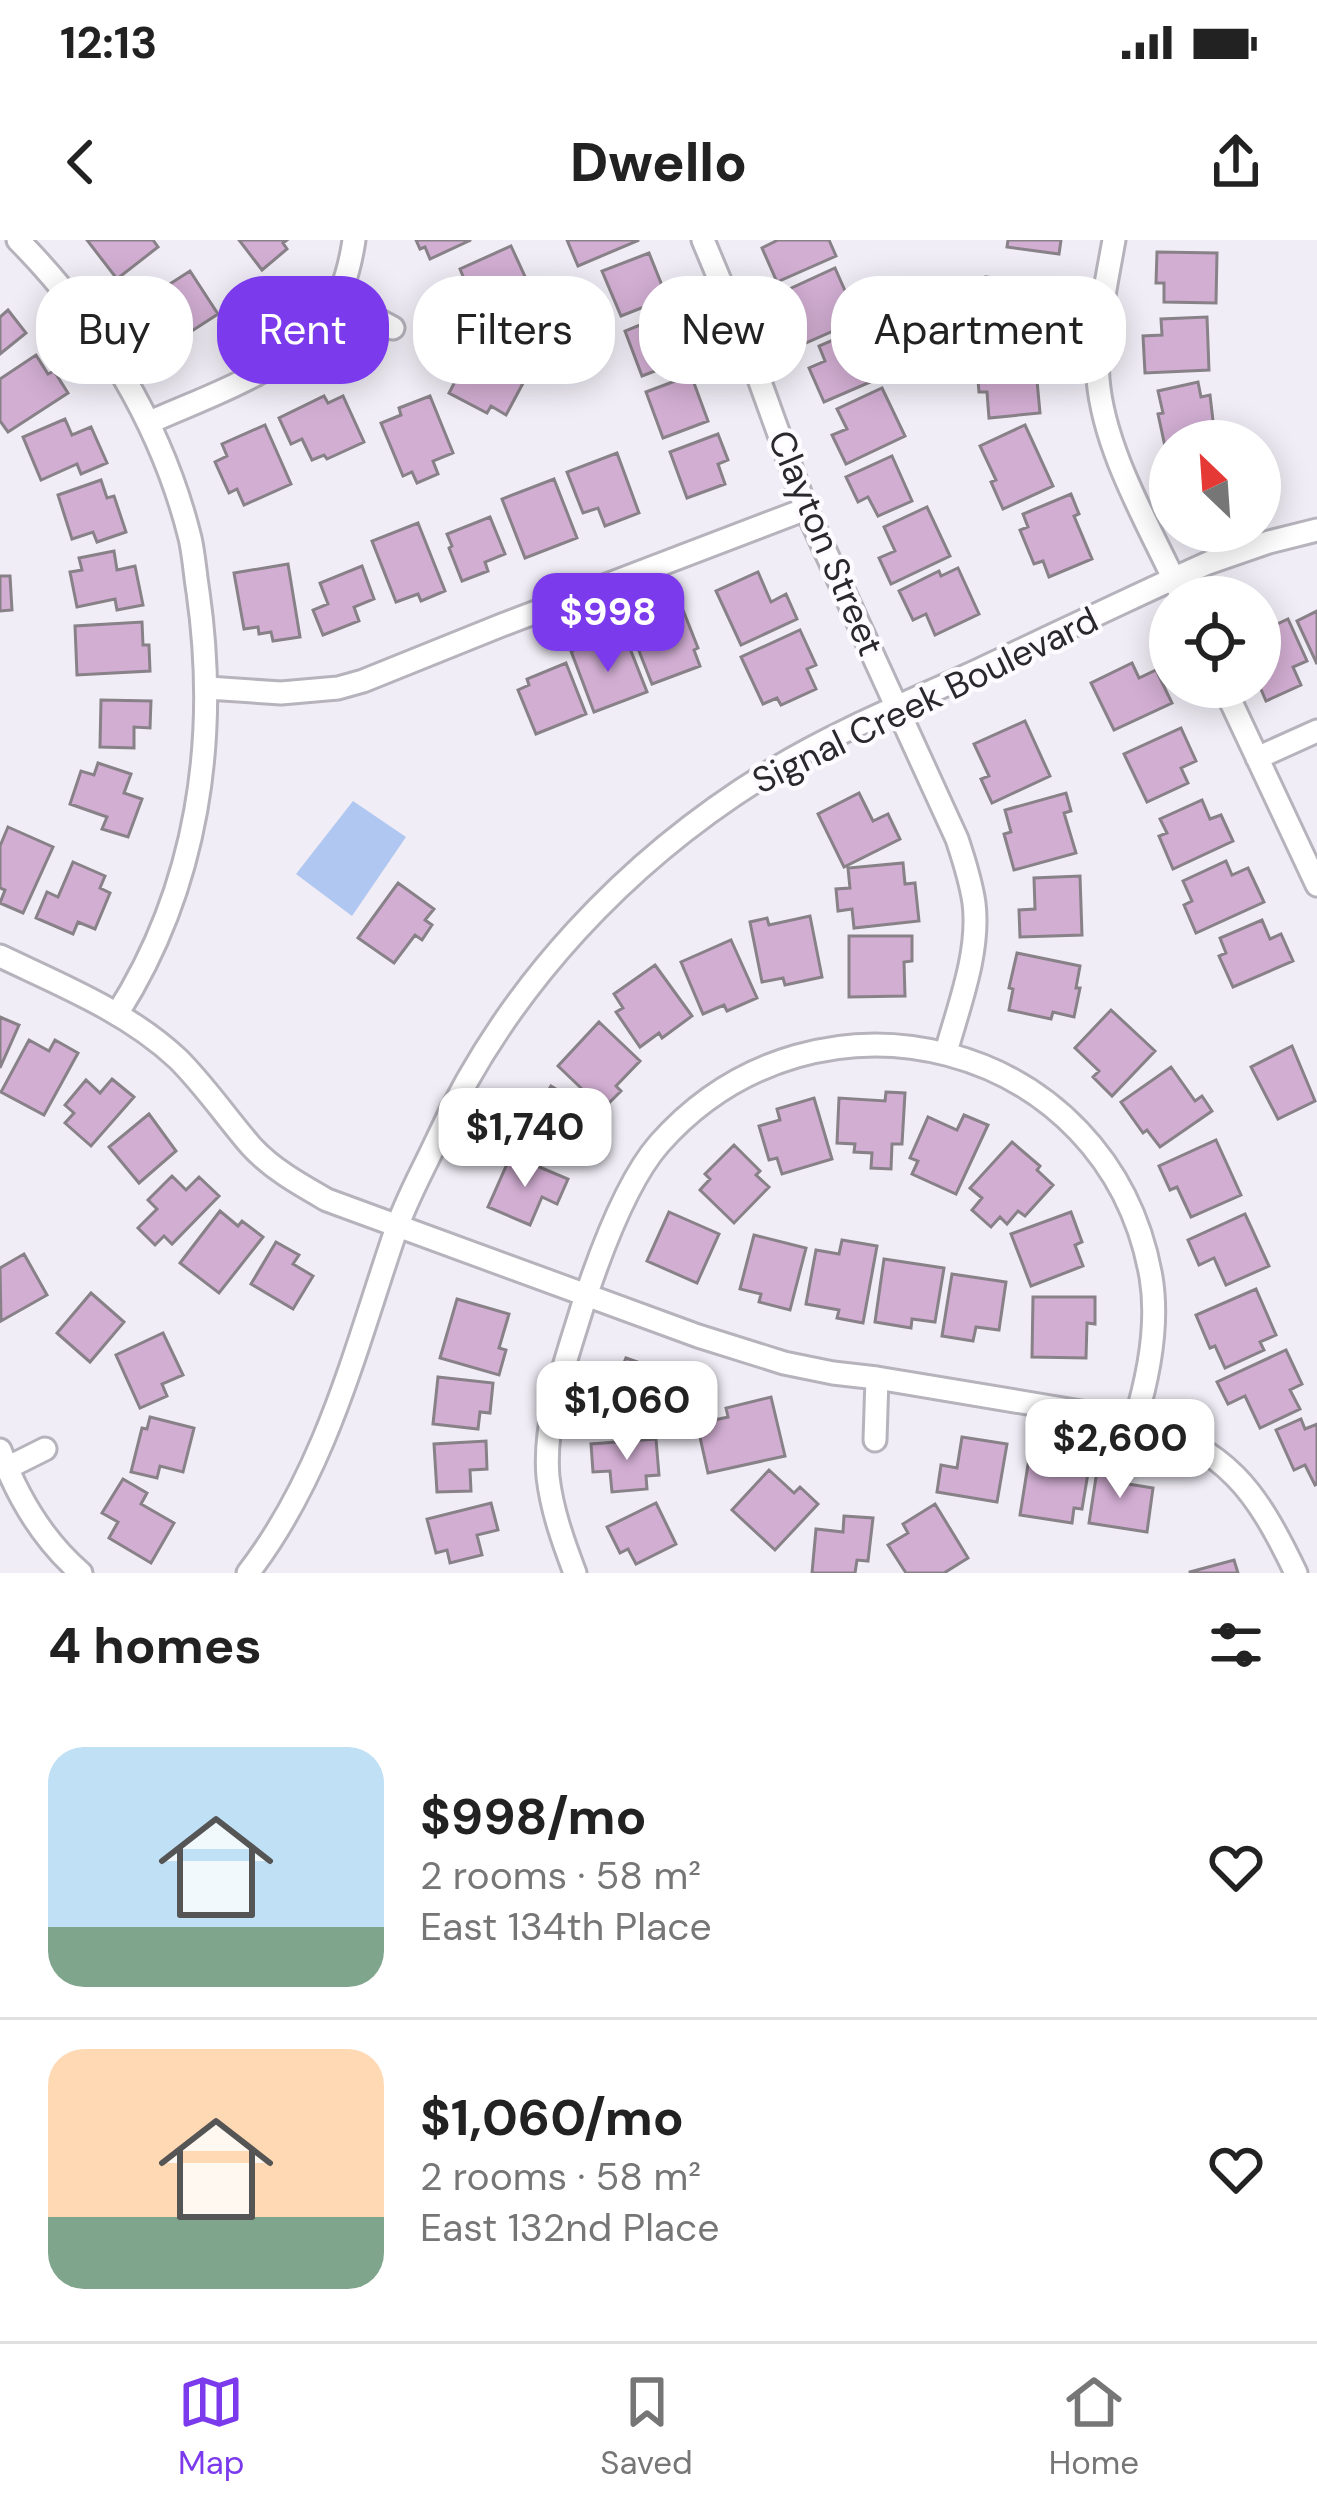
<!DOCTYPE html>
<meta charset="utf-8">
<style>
body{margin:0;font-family:"DM Sans",sans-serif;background:#f2f2f2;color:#222;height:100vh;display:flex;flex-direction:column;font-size:45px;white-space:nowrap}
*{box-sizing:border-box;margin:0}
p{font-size:39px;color:#767676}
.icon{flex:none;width:66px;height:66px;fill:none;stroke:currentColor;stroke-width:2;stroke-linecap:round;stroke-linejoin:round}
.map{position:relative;height:1333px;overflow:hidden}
.details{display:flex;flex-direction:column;background:#fff;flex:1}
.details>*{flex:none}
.guide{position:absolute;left:36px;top:36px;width:1245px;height:108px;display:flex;gap:24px}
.needle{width:78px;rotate:335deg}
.tools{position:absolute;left:1149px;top:180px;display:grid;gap:24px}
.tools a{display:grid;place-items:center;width:132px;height:132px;border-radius:50%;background:#fff;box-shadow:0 6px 30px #0003;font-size:60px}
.price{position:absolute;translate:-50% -102px;padding:0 27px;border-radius:24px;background:#fff;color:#222;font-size:39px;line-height:78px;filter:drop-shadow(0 3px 6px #0008)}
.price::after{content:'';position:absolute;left:50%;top:72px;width:36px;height:27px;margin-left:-18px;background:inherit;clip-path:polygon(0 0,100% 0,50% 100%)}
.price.selected{background:#7c3aed;color:#fff}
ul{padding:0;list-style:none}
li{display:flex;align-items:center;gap:36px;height:300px;padding:0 48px}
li+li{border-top:3px solid #e0e0e0}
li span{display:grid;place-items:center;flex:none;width:336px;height:240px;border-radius:36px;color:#555}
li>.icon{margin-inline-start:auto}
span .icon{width:144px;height:144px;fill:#fffc;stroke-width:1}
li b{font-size:51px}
h2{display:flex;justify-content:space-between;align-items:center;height:144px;padding:0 48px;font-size:51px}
.chip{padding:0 42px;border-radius:48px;background:#fff;box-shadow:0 6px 30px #0003;font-size:42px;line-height:108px}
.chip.selected{background:#7c3aed;color:#fff}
.status{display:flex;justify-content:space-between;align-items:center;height:84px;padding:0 60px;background:#fff;direction:ltr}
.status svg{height:33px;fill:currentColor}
header{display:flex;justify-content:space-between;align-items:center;height:156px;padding:0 48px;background:#fff;font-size:54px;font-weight:800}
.tabs{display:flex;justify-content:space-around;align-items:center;height:168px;border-top:3px solid #e0e0e0;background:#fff;font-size:33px;color:#767676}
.tabs a{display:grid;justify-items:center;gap:6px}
.tabs .selected{color:#7c3aed}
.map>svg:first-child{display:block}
</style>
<div class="status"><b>12:13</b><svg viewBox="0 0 49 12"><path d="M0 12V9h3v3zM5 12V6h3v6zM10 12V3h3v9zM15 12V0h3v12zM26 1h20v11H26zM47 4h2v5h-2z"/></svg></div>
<header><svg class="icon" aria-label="back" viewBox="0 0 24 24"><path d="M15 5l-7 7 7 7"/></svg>Dwello<svg class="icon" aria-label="share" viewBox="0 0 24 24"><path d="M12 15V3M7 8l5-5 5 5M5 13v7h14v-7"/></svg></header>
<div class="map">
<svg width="1317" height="1333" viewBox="0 0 1317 1333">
<rect width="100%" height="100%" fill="#f0edf6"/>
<!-- water -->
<path fill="#b0c7f1" d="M353 561 406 597 352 676 296 634Z"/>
<!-- building -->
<path fill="#d2aed3" stroke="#888188" stroke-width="3" d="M87 0H153L158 7 117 39Z
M239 0H287L283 3 287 9 262 30Z
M416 0H471L430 19 425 7 420 9Z
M567 0H639L578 26Z
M829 0 836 16 777 42 762 8 778 0Z
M1008 0H1061L1059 14 1007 7Z
M511 6 533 54 491 73 484 59 468 66 458 44 465 41 460 29Z
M1157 12 1217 13 1216 63 1164 62V43H1156Z
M649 13 667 58 621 76 602 31Z
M835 28 858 80 799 106 785 75 794 71 785 51Z
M190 31 218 74 181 98 172 85 156 95 137 65Z
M986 37 1031 42 1030 57 1048 59 1043 96 980 88 982 70 968 68 970 51 984 52Z
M8 70 26 93 0 114V77Z
M672 72 680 92 674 95 684 120 642 136 625 91Z
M1207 77 1209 130 1145 133 1143 96 1162 95 1161 79Z
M861 88 882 137 824 162 809 128 825 121 819 106Z
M473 100 530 130 506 175 491 166 487 173 449 153 459 134 456 132Z
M1034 108 1040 173 989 178 987 152H979L977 129 985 128 983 113Z
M36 115 48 134 54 131 68 153 8 192 0 181V139Z
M691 135 708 181 663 198 646 152Z
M1198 142 1201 157 1210 155 1214 189 1190 195 1191 201H1170V210L1166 211 1158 174 1163 173 1158 151Z
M882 148 905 196 846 224 832 195 847 189 837 169Z
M324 156 328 163 343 156 364 202 327 219 324 215 312 220 302 199 291 204 279 178Z
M430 156 453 213 433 221 438 234 417 243 412 232 403 236 381 183 401 175 399 168Z
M65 179 72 195 91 187 107 223 81 234 77 224 41 240 23 197Z
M265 185 291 244 244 265 237 249 229 253 215 222 227 216 222 204Z
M1025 185 1053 246 1003 269 991 242 996 240 980 206Z
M718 194 728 220 718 224 725 244 687 258 670 212Z
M617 213 639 273 605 286 598 268 583 273 567 232Z
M892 216 912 261 878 276 868 257 858 262 846 237Z
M554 239 577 298 525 318 502 259Z
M101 240 107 258 114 256 126 292 97 302 93 292 72 299 58 255Z
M1071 254 1079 274 1074 276 1092 319 1049 337 1043 321 1034 324 1020 290 1028 287 1023 274Z
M927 267 950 316 891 344 879 318 895 311 884 287Z
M490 277 505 314 485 322 488 331 462 341 449 308 452 306 447 294Z
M418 283 445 351 421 361 418 354 396 362 372 301Z
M114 311 117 330 135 326 143 365 117 370 115 359 77 367 70 332 82 330 79 318Z
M288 324 300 397 273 401 271 392 259 394 258 387 244 389 234 333Z
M362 326 374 359 354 367 359 381 323 395 313 370 328 364 320 343Z
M958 328 979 374 935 395 926 374 913 380 899 351 939 331 941 336Z
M758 332 771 362 786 354 797 379 741 405 716 351Z
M0 336H10L12 370 0 371Z
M681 365 698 408 694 410 700 426 652 444 632 393 654 384 651 376Z
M1317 371V424L1297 381Z
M1288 379 1307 421 1293 427 1301 445 1266 461 1260 447V392Z
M142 382 143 405H149L150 431 77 435 75 386Z
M800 390 816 425 807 429 816 449 781 465 777 458 763 464 741 417Z
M599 400 604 415 629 406 647 452 594 472 571 411Z
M566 423 586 474 536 494 518 450 529 445 527 439Z
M1132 423 1139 438 1156 430 1172 463 1114 490 1091 443Z
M101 460 151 461 150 488 134 487V508L100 507Z
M1025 481 1050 536 992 563 981 539 989 536 974 504Z
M1181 488 1196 521 1181 528 1188 543 1147 562 1124 514Z
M98 523 131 534 124 553 142 559 128 597 102 589 107 577 70 564 81 531 94 535Z
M859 553 873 581 888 574 900 599 844 627 818 574Z
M1066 553 1071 571 1064 573 1076 613 1014 630 1004 594 1011 592 1005 570Z
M1202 560 1210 579 1221 575 1233 601 1173 629 1159 596 1167 593 1160 579Z
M8 587 53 607 23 673 0 663 5 650 0 648V606Z
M1226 621 1232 635 1248 628 1264 662 1196 693 1184 665 1192 661 1183 641Z
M73 622 105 636 100 648 110 653 95 689 78 682 73 694 36 678 47 652 58 657Z
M903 623 905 644 915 643 919 681 854 688 852 669 838 671 836 649 850 648 848 628Z
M1080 636 1082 695 1020 697 1019 670 1035 669 1034 638Z
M398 643 434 669 425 680 432 685 422 700 415 695 394 723 358 698Z
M810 676 822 737 785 745 783 738 762 742 750 682 767 678 769 685Z
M1262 680 1270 699 1281 694 1293 721 1233 747 1219 716 1226 713 1220 698Z
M849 696H912V721L904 722 905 756 849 757Z
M731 700 757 758 727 771 724 765 703 774 681 722Z
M1017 713 1080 726 1076 748H1080L1074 777 1053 772 1051 779 1009 770 1013 749 1009 748Z
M655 725 692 776 662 798 659 793 640 807 616 772 623 768 614 754Z
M1111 770 1155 811 1112 856 1093 837 1099 831 1075 808Z
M0 777 19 785 0 828Z
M599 782 640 821 616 846 621 851 603 869 558 826Z
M29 800 49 811 55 800 78 813 44 875 1 852Z
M1292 806 1315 861 1278 879 1251 827Z
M1171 827 1195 861 1202 856 1212 871 1160 907 1147 890 1143 893 1121 862Z
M112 839 134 857 91 906 65 883 74 873 65 865 86 840 100 853Z
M551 846 591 871 580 890 591 897 575 924 522 892Z
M886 852 905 853 902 904H892L891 929 871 928 872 913 854 912 855 904 837 903 839 858 885 861Z
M814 858 832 919 782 934 777 918 769 920 759 886 780 880 777 869Z
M149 874 176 911 139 943 109 907Z
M964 875 988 885 956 954 912 934 918 921 910 918 928 877 957 890Z
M1216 900 1241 955 1191 977 1177 947 1170 950 1159 926Z
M1012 902 1040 926 1037 930 1053 945 1025 976 1018 971 1007 984 1000 977 991 987 972 970 982 958 970 948Z
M734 905 760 931 756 935 769 947 734 983 700 950 710 939 705 934Z
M511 915 568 939 557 964 542 957 530 985 488 967Z
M172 936 186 950 199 937 219 956 172 1004 164 996 155 1005 138 988 157 969 148 960Z
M220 971 238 986 242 981 263 997 219 1053 180 1023Z
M669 972 719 994 697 1043 647 1021Z
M1071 972 1082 1002 1075 1005 1083 1026 1031 1046 1011 994Z
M1245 974 1269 1026 1226 1045 1214 1018 1199 1025 1188 1000Z
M754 995 806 1008 790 1070 759 1062 761 1054 740 1049Z
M842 1000 877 1006 863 1083 837 1078 839 1070 806 1064 816 1010 839 1014Z
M276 1002 299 1015 293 1024 313 1036 293 1069 251 1044Z
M24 1014 47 1055 1 1081 0 1028Z
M884 1019 944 1028 935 1082 912 1079 911 1088 875 1082Z
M952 1034 1006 1042 999 1090 976 1087 973 1101 942 1096Z
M1256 1049 1276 1095 1260 1102 1264 1110 1225 1128 1215 1106 1210 1108 1196 1075Z
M91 1053 124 1082 90 1122 57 1093Z
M1033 1057H1095V1084L1087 1083 1086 1118 1032 1117Z
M457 1059 509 1074 499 1108 506 1110 499 1135 440 1118Z
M163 1093 183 1135 162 1144 167 1156 140 1168 116 1115Z
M1286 1110 1302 1144 1290 1150 1300 1169 1260 1188 1245 1156 1228 1164 1217 1142Z
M626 1118 677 1136 658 1187 605 1167Z
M438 1137 493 1143 490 1173 480 1172 478 1189 433 1184Z
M771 1157 785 1216 708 1233 697 1184 728 1177 726 1168Z
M150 1177 194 1188 183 1232 160 1226 157 1238 131 1232 142 1188 147 1189Z
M1301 1179 1305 1189 1317 1184V1244L1315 1245 1305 1225 1294 1230 1276 1190Z
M962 1197 1007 1204 997 1262 937 1252 941 1225 957 1228Z
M656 1199 659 1235 646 1236 647 1249 612 1252 610 1231 593 1232 591 1204Z
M486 1201 487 1229 470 1230 471 1251 437 1252 434 1204Z
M1030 1212 1068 1218 1067 1223 1089 1227 1082 1269 1074 1268 1072 1283 1020 1275Z
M1098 1224 1125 1228 1122 1243 1153 1248 1147 1292 1089 1283Z
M769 1230 794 1253 800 1247 818 1264 775 1310 732 1270Z
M123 1239 147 1253 141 1264 174 1283 151 1323 109 1298 118 1282 102 1273Z
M491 1263 498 1290 477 1295 482 1315 450 1323 447 1310 436 1313 427 1279Z
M656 1263 676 1304 636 1324 628 1309 620 1313 607 1287Z
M935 1264 968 1318 944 1333H906L888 1305 908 1293 903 1284Z
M844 1276 873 1278 868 1321 857 1320 855 1333H812L816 1289 843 1292Z
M1234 1320 1238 1333H1190V1332Z"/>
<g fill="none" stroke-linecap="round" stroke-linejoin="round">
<!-- street casing -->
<g stroke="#b6b3bc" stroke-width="27">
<path id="street" d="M18 0C99 82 162 185 190 298 194 315 195 334 198 352 219 499 198 647 117 774
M703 0 746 103 806 269 957 599C964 620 971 642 974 663 980 712 959 765 946 812
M1114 0C1106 45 1095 93 1098 139 1104 213 1152 290 1182 357
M337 58 393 88
M148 183C207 156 284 133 325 79 342 57 350 27 354 0
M1224 447 1317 645
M208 448 281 453 338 448 363 441 502 385 806 269
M1257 518 1317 491
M0 716C61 745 128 772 178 819 205 846 226 877 251 906 272 929 299 944 327 960L698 1096 784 1123 833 1133 877 1138 1135 1181C1228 1210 1255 1248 1296 1333
M875 1200 877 1138
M0 1210C17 1256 44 1301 81 1333
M7 1228 45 1209
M248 1333C325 1233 355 1110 395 993 405 962 422 932 436 902 506 747 628 618 773 530 837 491 909 462 977 431 1054 395 1130 358 1208 323L1269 302 1317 290
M575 1333C563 1301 552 1271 548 1237 543 1181 566 1121 582 1068 598 1019 625 943 659 904 816 726 1109 799 1151 1037 1159 1085 1149 1135 1135 1181"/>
</g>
<!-- street -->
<use href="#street" stroke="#fff" stroke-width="21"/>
</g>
<g text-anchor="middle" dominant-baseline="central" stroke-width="9" stroke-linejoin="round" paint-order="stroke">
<!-- street labels -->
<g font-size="36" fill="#29282b" stroke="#fdfbff">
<text transform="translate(826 303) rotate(67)">Clayton Street</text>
<text transform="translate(925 460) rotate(-26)">Signal Creek Boulevard</text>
</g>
</g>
</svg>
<div class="tools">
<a><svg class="needle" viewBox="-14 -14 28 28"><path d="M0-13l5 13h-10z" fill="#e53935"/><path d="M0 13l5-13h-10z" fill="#767676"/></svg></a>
<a><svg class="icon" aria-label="locate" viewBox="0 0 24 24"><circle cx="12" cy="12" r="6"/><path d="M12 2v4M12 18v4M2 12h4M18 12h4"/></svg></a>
</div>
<b class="price selected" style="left:608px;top:435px">$998</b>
<b class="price" style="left:525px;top:950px">$1,740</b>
<b class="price" style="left:627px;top:1223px">$1,060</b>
<b class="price" style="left:1120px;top:1261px">$2,600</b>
<div class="guide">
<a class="chip">Buy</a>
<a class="chip selected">Rent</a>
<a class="chip">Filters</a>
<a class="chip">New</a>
<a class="chip">Apartment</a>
</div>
</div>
<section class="details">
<h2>4 homes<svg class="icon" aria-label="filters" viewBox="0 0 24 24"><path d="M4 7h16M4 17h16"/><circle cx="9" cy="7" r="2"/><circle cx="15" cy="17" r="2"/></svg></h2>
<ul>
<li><span style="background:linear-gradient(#bfe0f5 75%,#7fa58c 0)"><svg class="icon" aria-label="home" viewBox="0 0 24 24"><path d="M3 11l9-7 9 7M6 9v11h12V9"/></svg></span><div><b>$998/mo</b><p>2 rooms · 58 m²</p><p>East 134th Place</p></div><svg class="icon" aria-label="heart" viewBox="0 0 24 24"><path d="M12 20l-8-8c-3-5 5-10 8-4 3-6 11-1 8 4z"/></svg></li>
<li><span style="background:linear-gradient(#ffd9b3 70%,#7fa58c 0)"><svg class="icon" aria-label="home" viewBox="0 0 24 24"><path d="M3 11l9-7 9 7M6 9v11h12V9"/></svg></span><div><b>$1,060/mo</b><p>2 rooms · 58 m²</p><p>East 132nd Place</p></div><svg class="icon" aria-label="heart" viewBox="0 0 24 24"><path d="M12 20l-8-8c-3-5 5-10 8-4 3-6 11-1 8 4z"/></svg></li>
</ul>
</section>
<nav class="tabs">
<a class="selected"><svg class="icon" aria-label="map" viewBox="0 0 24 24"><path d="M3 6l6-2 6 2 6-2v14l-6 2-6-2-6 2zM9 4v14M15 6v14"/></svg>Map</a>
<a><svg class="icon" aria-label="saved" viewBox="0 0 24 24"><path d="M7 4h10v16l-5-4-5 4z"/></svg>Saved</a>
<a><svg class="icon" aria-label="home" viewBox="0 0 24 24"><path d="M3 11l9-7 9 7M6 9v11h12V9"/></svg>Home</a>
</nav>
